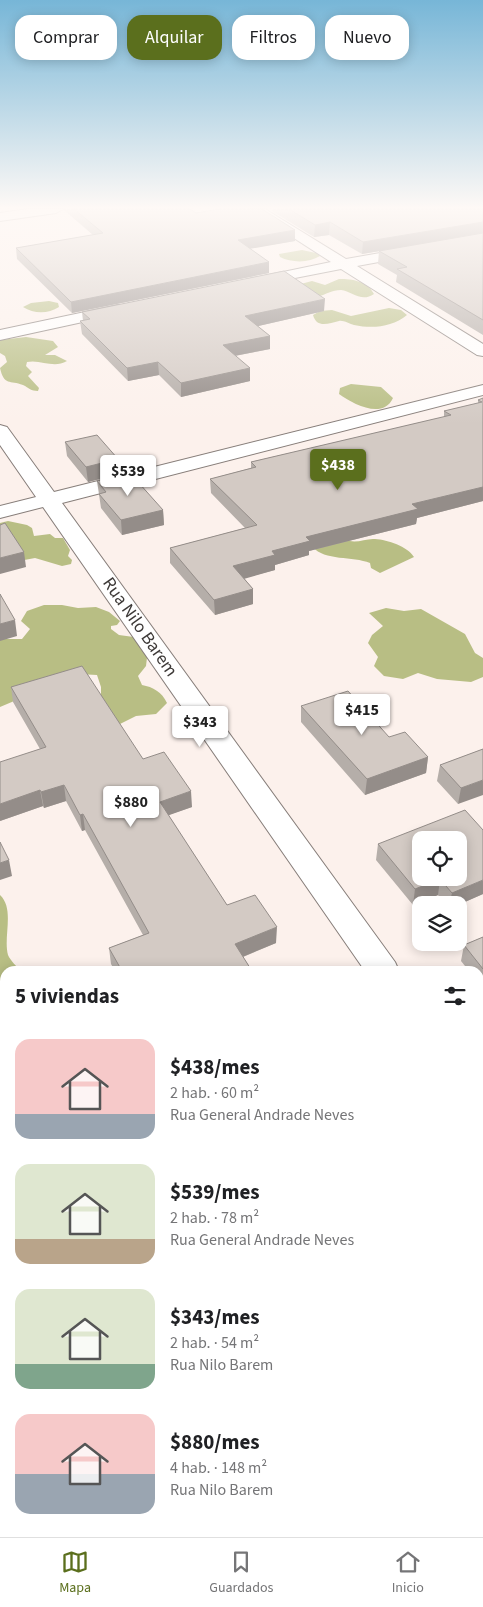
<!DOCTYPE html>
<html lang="es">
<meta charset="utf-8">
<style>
body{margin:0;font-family:"Source Sans 3",sans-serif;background:#f2f2f2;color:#202124;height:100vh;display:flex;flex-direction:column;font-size:19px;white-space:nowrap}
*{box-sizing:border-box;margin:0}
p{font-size:16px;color:#757577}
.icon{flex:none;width:28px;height:28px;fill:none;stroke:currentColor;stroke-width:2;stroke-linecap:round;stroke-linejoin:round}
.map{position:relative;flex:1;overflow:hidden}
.details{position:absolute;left:0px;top:966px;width:484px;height:571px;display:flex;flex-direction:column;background:#fff;border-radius:15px 15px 0 0;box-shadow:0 2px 12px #0003}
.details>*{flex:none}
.hud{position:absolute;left:15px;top:15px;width:454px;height:45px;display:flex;gap:10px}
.tools{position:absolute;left:412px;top:831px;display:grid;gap:10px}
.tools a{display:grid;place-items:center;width:55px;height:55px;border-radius:10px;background:#fff;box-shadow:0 2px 12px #0003;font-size:25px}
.price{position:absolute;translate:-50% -42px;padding:0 11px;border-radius:5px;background:#fff;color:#222;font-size:16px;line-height:32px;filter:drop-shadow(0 1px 2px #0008)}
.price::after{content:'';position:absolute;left:50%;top:30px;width:15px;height:11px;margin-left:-8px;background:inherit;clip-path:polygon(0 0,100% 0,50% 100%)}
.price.selected{background:#5b6f1d;color:#fff}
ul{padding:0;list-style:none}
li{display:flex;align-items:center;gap:15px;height:125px;padding:0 15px}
li span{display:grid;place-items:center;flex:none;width:140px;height:100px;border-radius:15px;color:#555}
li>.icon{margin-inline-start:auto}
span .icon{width:60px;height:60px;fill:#fffc;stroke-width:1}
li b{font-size:21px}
h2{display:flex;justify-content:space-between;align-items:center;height:60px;padding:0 15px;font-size:21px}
.pill{padding:0 18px;border-radius:15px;background:#fff;box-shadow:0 2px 12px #0003;font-size:18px;line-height:45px}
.pill.selected{background:#5b6f1d;color:#fff}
.menu{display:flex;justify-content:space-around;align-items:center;height:70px;border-top:1px solid #e0e0e0;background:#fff;font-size:14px;color:#757577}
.menu a{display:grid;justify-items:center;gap:2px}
.menu .selected{color:#5b6f1d}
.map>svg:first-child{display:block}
</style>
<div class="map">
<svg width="483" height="1537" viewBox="0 0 483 1537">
<rect width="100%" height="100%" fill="#fcf1ec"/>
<!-- forest -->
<path fill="#b8be84" d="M302 250 316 253 320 256C309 263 292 263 280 257L279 254Z
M339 279C353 279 367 281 374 294 361 303 352 291 341 290 332 290 326 294 318 297L297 285 312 281 325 285Z
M49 301 58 303 59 307C48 314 34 314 23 307L31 303Z
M389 308 401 310 407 315C392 327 373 329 354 325 350 324 343 320 339 321 329 323 317 329 313 315L320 311 332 310 351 316Z
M26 337 53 341 58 347 45 355H55L67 361C53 369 41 359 27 362L26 366 32 372 28 376 39 388 38 391C31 391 29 388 23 385 10 380 4 386 0 368L7 362 5 356 0 353V340Z
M351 384 381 387 393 398C383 420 353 404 339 394L340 388Z
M8 521 27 525 32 528 34 536 50 534 55 538H63L70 550 68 556 72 560 71 564 62 566 35 558 19 561 0 543V523Z
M345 539C355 545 365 538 375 539 388 540 407 546 414 557L380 573 371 568 370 563C353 556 324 561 313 547Z
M44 605H62L78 608 96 607 109 612 120 621 117 625 111 626V629L119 635 141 638 148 649 146 666 138 676 142 685C153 687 162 692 167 703L156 714 136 716 120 724 101 706V687L97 675 78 674 0 707V639H22L30 629 21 621 27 611Z
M386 608 404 611 421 609 465 634 475 653 483 658V677L471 682 437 679 418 673 403 679 384 676 374 666 378 657 368 643 372 635 383 626 369 613Z
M0 895C15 909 3 937 8 955 10 960 17 967 21 971H5V1087L1 1106 5 1113V1215L0 1210Z
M5 1363V1459H0V1365Z
M148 1533 149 1537H8V1533Z"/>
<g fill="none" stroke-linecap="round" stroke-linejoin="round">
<!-- minor casing -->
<g stroke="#877e7a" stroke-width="2">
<path id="minor" d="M28 209H63L56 213 0 221V213Z
M249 209H265L346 259 483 235V243L357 266 483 344V356L477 355 341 269 254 286 249 285 247 282 249 279 331 262Z
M118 305 124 307 126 310 124 313 0 340V330Z
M483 385V395L62 503 395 962 399 971H365L43 507 0 518V506L36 497 0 445V425L7 427 54 492Z
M483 1050V1082L479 1083V1051Z
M479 1091 483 1092V1129L479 1128Z
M5 1272V1314L0 1317V1275Z"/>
</g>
<!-- minor -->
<use href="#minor" fill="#fff" fill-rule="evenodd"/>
</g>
<!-- wall -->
<path fill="#b5aea9" d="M64 209H190L196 213 295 230V241L250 248 269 273 72 313 17 259 16 248 93 235 64 210Z
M272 209H483V335L396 282 397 275 378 264 379 251 362 254 329 235 314 237 272 211Z
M324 311 258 326 270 336V349L235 356 250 381 181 397 159 375 128 381 82 334 80 321H83L82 312Z
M483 398V501L417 518 416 524 309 551V555L275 565V570L244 578 253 589V604L215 615 170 563V548L245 528 211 493 210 479 251 468V462L444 417V411L478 403V400Z
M65 442 120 474 88 482 67 456Z
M97 481 163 510 164 525 122 535 101 508Z
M11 687 143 759 192 807 168 815 227 905 276 943 243 957 252 971H115L111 964 109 948 143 935 85 830 82 831 66 801 44 808 43 806 0 821 40 749 13 702Z
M301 706 389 737 428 757 426 773 365 795 301 722Z
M483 749 458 804 437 781 440 765Z
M378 844 483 894 458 905H445L438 895 413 905 376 860Z
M483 937V989L479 984V971H469L461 961 464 945Z
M479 1246 483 1252V1423L479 1415Z
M292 1532H479L483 1537H294Z"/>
<!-- shaded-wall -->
<path fill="#948d89" d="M330 222 329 235 314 237 315 225Z
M483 222V234L362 254 363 242Z
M295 230V241L238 251V240Z
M269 262V273L72 313 71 302Z
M325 299 324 311 245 329V316Z
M270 336V349L223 358V345Z
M158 362 159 375 128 381 127 368Z
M250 368V381L181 397V383Z
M118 459 120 474 88 482 86 467Z
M483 487V501L417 518 416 524 309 551V555L275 565V570L233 582V566L306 537 412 504Z
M163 510 164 525 122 535 121 520Z
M24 552 26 567 0 574V558Z
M253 589V604L215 615 214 600Z
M15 620 17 636 0 641V624Z
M428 757 426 773 365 795 367 779Z
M483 780V795L458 804 461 788Z
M64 785 66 801 44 808 41 792Z
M40 790 43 806 0 821V804Z
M191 791 192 807 161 818 160 802Z
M83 814 85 830 82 831 80 815Z
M9 860 12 876 0 880V863Z
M440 879 438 895 413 905 415 889Z
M483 880V894L458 905H449L452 893Z
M277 927 276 943 235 960V944Z
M5 1188V1205L0 1207V1190Z"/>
<!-- building -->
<path fill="#d3cac4" stroke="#948d89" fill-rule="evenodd" d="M74 209H190L196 213 220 209H262L295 230 238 240 269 262 71 302 16 248 103 233Z
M289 209H483V222L363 242 330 222 315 225Z
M483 233V320L397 269 407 267 379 251Z
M284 271 325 299 245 316 270 336 223 345 250 368 181 383 158 362 127 368 80 321 90 319 82 312Z
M483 398V487L412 504 418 509 306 537 310 541 272 551 275 555 233 566 253 589 214 600 170 548 257 525 210 479 256 467 251 462 451 415 444 411 482 402 478 400Z
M97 435 118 459 86 467 65 442Z
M130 473 163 510 121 520 99 494 106 492 97 481Z
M5 523 24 552 0 558V525Z
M0 594 15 620 0 624Z
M82 666 143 759 164 752 191 791 160 802 227 905 255 895 277 927 235 944 252 971H122L109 948 149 933 83 814 80 815 64 785 41 792 40 790 0 804V762L46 747 11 687Z
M348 691 389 737 405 732 428 757 367 779 301 706Z
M483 749V780L461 788 440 765Z
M465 810 483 830V880L452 893 440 879 415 889 378 844ZM421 840H459V878H421Z
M0 842 9 860 0 863Z
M483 937V969L464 945Z
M0 1155 5 1168V1188L0 1190Z
M479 1246 483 1252V1402L479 1394Z
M479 1521 483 1529V1537H300L298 1532H479Z"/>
<!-- sky -->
<linearGradient id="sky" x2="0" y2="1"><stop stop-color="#77b6d7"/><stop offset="0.49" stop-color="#fef9f6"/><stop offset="1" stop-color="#fef9f6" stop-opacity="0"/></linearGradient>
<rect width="483" height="424" fill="url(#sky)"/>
<g text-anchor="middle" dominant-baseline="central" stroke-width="4" stroke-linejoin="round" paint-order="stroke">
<!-- street labels -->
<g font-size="18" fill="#3e3a38" stroke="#fff">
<text transform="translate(140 627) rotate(55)">Rua Nilo Barem</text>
</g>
</g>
</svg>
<div class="tools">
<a><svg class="icon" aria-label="locate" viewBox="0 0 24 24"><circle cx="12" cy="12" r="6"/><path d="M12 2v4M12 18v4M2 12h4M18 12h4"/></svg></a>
<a><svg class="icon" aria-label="layers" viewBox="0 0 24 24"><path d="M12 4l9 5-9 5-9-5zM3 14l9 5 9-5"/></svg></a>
</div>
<b class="price selected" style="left:338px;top:491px">$438</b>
<b class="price" style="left:128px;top:497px">$539</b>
<b class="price" style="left:362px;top:736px">$415</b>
<b class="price" style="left:200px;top:748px">$343</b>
<b class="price" style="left:131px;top:828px">$880</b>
<div class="hud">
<a class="pill">Comprar</a>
<a class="pill selected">Alquilar</a>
<a class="pill">Filtros</a>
<a class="pill">Nuevo</a>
</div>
<section class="details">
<h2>5 viviendas<svg class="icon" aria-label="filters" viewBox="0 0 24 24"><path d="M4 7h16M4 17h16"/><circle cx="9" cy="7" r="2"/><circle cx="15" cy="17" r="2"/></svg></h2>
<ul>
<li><span style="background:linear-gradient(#f6c9c9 75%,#9aa5b1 0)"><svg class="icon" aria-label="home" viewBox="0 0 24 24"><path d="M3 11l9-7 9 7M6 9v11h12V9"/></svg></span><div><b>$438/mes</b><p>2 hab. · 60 m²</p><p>Rua General Andrade Neves</p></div></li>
<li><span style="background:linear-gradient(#dfe7d0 75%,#b9a48a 0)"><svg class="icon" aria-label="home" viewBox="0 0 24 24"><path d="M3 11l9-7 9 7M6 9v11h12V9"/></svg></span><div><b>$539/mes</b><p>2 hab. · 78 m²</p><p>Rua General Andrade Neves</p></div></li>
<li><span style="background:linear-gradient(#dfe7d0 75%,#7fa58c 0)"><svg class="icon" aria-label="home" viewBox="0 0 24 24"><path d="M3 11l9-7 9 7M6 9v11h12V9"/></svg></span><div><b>$343/mes</b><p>2 hab. · 54 m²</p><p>Rua Nilo Barem</p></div></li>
<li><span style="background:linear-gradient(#f6c9c9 60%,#9aa5b1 0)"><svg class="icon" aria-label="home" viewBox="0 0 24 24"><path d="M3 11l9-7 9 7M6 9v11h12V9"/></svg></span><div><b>$880/mes</b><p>4 hab. · 148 m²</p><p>Rua Nilo Barem</p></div></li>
</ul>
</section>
</div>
<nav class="menu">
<a class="selected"><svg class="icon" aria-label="map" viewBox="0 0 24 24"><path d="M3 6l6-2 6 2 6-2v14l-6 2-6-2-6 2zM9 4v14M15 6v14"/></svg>Mapa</a>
<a><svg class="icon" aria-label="saved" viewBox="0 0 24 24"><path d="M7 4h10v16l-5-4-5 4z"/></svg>Guardados</a>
<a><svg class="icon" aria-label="home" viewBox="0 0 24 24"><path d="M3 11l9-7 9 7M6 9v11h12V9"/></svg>Inicio</a>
</nav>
